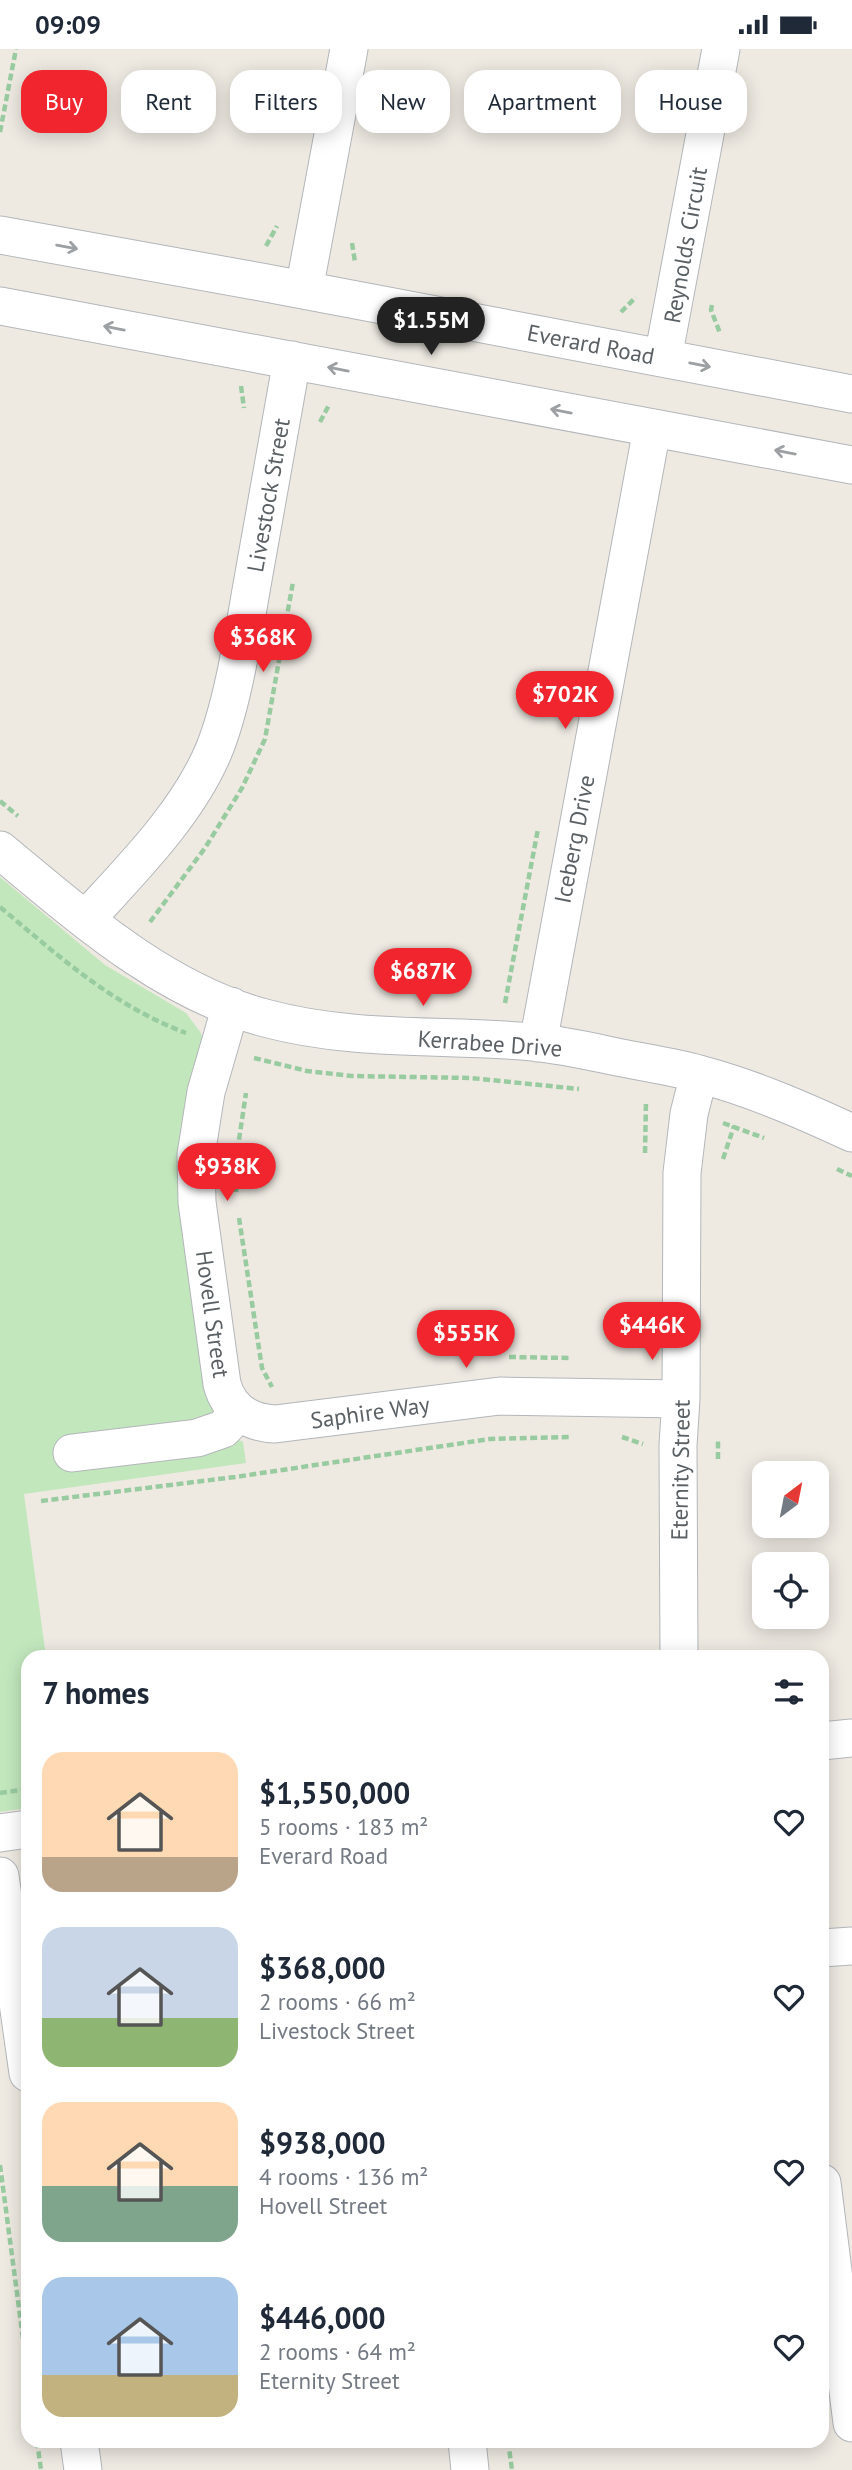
<!DOCTYPE html>
<meta charset="utf-8">
<style>
body{margin:0;font-family:"PT Sans",sans-serif;background:#f2f2f3;color:#1f2937;height:100vh;display:flex;flex-direction:column;font-size:26px;white-space:nowrap}
*{box-sizing:border-box;margin:0}
p{font-size:23px;color:#747a83}
.icon{flex:none;width:38px;height:38px;fill:none;stroke:currentColor;stroke-width:2;stroke-linecap:round;stroke-linejoin:round}
.map{position:relative;flex:1;overflow:hidden}
.drawer{position:absolute;left:21px;top:1601px;width:808px;height:798px;display:flex;flex-direction:column;background:#fff;border-radius:21px;box-shadow:0 4px 18px #0003}
.drawer>*{flex:none}
.banner{position:absolute;left:21px;top:21px;width:810px;height:63px;display:flex;gap:14px}
.needle{width:46px;rotate:32deg}
.tools{position:absolute;left:752px;top:1412px;display:grid;gap:14px}
.tools a{display:grid;place-items:center;width:77px;height:77px;border-radius:14px;background:#fff;box-shadow:0 4px 18px #0003;font-size:35px}
.price{position:absolute;translate:-50% -60px;padding:0 16px;border-radius:24px;background:#f1252e;color:#fff;font-size:23px;line-height:46px;filter:drop-shadow(0 2px 4px #0008)}
.price::after{content:'';position:absolute;left:50%;top:42px;width:21px;height:16px;margin-left:-10px;background:inherit;clip-path:polygon(0 0,100% 0,50% 100%)}
.price.active{background:#222;color:#fff}
ul{padding:0;list-style:none}
li{display:flex;align-items:center;gap:21px;height:175px;padding:0 21px}
li span{display:grid;place-items:center;flex:none;width:196px;height:140px;border-radius:21px;color:#555}
li>.icon{margin-inline-start:auto}
span .icon{width:84px;height:84px;fill:#fffc;stroke-width:1}
li b{font-size:30px}
h2{display:flex;justify-content:space-between;align-items:center;height:84px;padding:0 21px;font-size:30px}
.tag{padding:0 24px;border-radius:21px;background:#fff;box-shadow:0 4px 18px #0003;font-size:24px;line-height:63px}
.tag.active{background:#f1252e;color:#fff}
.status{display:flex;justify-content:space-between;align-items:center;height:49px;padding:0 35px;background:#fff;direction:ltr}
.status svg{height:19px;fill:currentColor}
.map>svg:first-child{display:block}
</style>
<div class="status"><b>09:09</b><svg viewBox="0 0 49 12"><path d="M0 12V9h3v3zM5 12V6h3v6zM10 12V3h3v9zM15 12V0h3v12zM26 1h20v11H26zM47 4h2v5h-2z"/></svg></div>
<div class="map">
<svg width="852" height="2421" viewBox="0 0 852 2421">
<rect width="100%" height="100%" fill="#eeeae2"/>
<!-- green -->
<path fill="#c2e7bd" d="M0 828 105 916 186 964 201 984 203 994 208 1344C214 1364 222 1383 243 1393L246 1414 24 1445 46 1608H28V1759L0 1763Z"/>
<g fill="none" stroke-linecap="round" stroke-linejoin="round">
<!-- minor casing -->
<g stroke="#b3b6ba" stroke-width="39">
<path id="minor" d="M0 186 261 233 852 345
M304 241 349 0
M0 257 852 416
M663 309 721 0
M0 801C80 867 163 942 265 969 353 993 444 985 533 993 563 996 593 1003 622 1009 647 1014 674 1018 699 1025 752 1039 802 1061 852 1084
M86 870C131 821 188 764 214 701 233 654 243 587 252 536 265 461 278 386 292 311
M231 957 206 1043 196 1106 197 1153 222 1335C229 1361 249 1374 275 1375L500 1347 681 1350
M538 994 652 380
M72 1404 197 1389 223 1380 239 1363
M679 1608 678 1396 681 1350 682 1124 689 1065 699 1025
M822 1692 852 1689
M0 1784 28 1780
M0 1827 28 2024
M822 1899 852 1897
M822 2134 852 2374
M79 2392 83 2421
M467 2392 470 2421"/>
</g>
<!-- path -->
<path stroke="#98cba0" stroke-width="4.5" stroke-dasharray="7 3.5" stroke-linecap="butt" d="M0 83 16 0
M352 194 355 213
M266 197 277 177
M712 256 711 261 720 284
M621 263 636 248
M241 337 244 359
M320 373 329 356
M0 752 18 767
M0 858C60 908 112 956 186 984
M150 873 205 799 242 739 265 690 293 533
M505 954 538 780
M254 1009 307 1022 352 1027 471 1029 579 1040
M723 1074 764 1089
M645 1104 646 1052
M723 1110 734 1077
M837 1120 852 1127
M236 1143 237 1104 246 1044
M239 1169 262 1319 272 1338
M509 1308 570 1309
M622 1388 643 1395
M718 1410V1391
M41 1452 235 1428 490 1390 571 1388
M0 1744 28 1740
M0 2116 28 2327
M37 2392 41 2421
M508 2392 512 2421"/>
<!-- minor -->
<use href="#minor" stroke="#fff" stroke-width="37"/>
</g>
<!-- one-way arrows -->
<defs><path id="oneway-shaft" d="M-6 0H5M1.5-3L5.5 0L1.5 3" fill="none" stroke-width="1.6" stroke-linecap="round" stroke-linejoin="round" transform="scale(1.75)"/></defs>
<g stroke="#9ca0a2">
<use href="#oneway-shaft" transform="translate(67 198) rotate(10)"/>
<use href="#oneway-shaft" transform="translate(114 279) rotate(-169)"/>
<use href="#oneway-shaft" transform="translate(700 316) rotate(11)"/>
<use href="#oneway-shaft" transform="translate(338 320) rotate(-169)"/>
<use href="#oneway-shaft" transform="translate(561 362) rotate(-169)"/>
<use href="#oneway-shaft" transform="translate(785 403) rotate(-169)"/>
</g>
<g text-anchor="middle" dominant-baseline="central" stroke-width="6" stroke-linejoin="round" paint-order="stroke">
<!-- street labels -->
<g font-size="23" fill="#5a6064" stroke="#fff">
<text transform="translate(685 196) rotate(-80)">Reynolds Circuit</text>
<text transform="translate(591 295) rotate(11)">Everard Road</text>
<text transform="translate(268 446) rotate(-80)">Livestock Street</text>
<text transform="translate(574 790) rotate(-79)">Iceberg Drive</text>
<text transform="translate(490 994) rotate(4)">Kerrabee Drive</text>
<text transform="translate(213 1265) rotate(82)">Hovell Street</text>
<text transform="translate(370 1363) rotate(-8)">Saphire Way</text>
<text transform="translate(680 1421) rotate(-89)">Eternity Street</text>
</g>
</g>
</svg>
<div class="tools">
<a><svg class="needle" viewBox="-14 -14 28 28"><path d="M0-13l5 13h-10z" fill="#e53935"/><path d="M0 13l5-13h-10z" fill="#747a83"/></svg></a>
<a><svg class="icon" aria-label="locate" viewBox="0 0 24 24"><circle cx="12" cy="12" r="6"/><path d="M12 2v4M12 18v4M2 12h4M18 12h4"/></svg></a>
</div>
<b class="price active" style="left:431px;top:308px">$1.55M</b>
<b class="price" style="left:263px;top:625px">$368K</b>
<b class="price" style="left:565px;top:682px">$702K</b>
<b class="price" style="left:423px;top:959px">$687K</b>
<b class="price" style="left:227px;top:1154px">$938K</b>
<b class="price" style="left:652px;top:1313px">$446K</b>
<b class="price" style="left:466px;top:1321px">$555K</b>
<div class="banner">
<a class="tag active">Buy</a>
<a class="tag">Rent</a>
<a class="tag">Filters</a>
<a class="tag">New</a>
<a class="tag">Apartment</a>
<a class="tag">House</a>
</div>
<section class="drawer">
<h2>7 homes<svg class="icon" aria-label="filters" viewBox="0 0 24 24"><path d="M4 7h16M4 17h16"/><circle cx="9" cy="7" r="2"/><circle cx="15" cy="17" r="2"/></svg></h2>
<ul>
<li><span style="background:linear-gradient(#ffd9b3 75%,#b9a48a 0)"><svg class="icon" aria-label="home" viewBox="0 0 24 24"><path d="M3 11l9-7 9 7M6 9v11h12V9"/></svg></span><div><b>$1,550,000</b><p>5 rooms · 183 m²</p><p>Everard Road</p></div><svg class="icon" aria-label="heart" viewBox="0 0 24 24"><path d="M12 20l-8-8c-3-5 5-10 8-4 3-6 11-1 8 4z"/></svg></li>
<li><span style="background:linear-gradient(#c9d6e8 65%,#8fb573 0)"><svg class="icon" aria-label="home" viewBox="0 0 24 24"><path d="M3 11l9-7 9 7M6 9v11h12V9"/></svg></span><div><b>$368,000</b><p>2 rooms · 66 m²</p><p>Livestock Street</p></div><svg class="icon" aria-label="heart" viewBox="0 0 24 24"><path d="M12 20l-8-8c-3-5 5-10 8-4 3-6 11-1 8 4z"/></svg></li>
<li><span style="background:linear-gradient(#ffd9b3 60%,#7fa58c 0)"><svg class="icon" aria-label="home" viewBox="0 0 24 24"><path d="M3 11l9-7 9 7M6 9v11h12V9"/></svg></span><div><b>$938,000</b><p>4 rooms · 136 m²</p><p>Hovell Street</p></div><svg class="icon" aria-label="heart" viewBox="0 0 24 24"><path d="M12 20l-8-8c-3-5 5-10 8-4 3-6 11-1 8 4z"/></svg></li>
<li><span style="background:linear-gradient(#a9c7e8 70%,#c2b280 0)"><svg class="icon" aria-label="home" viewBox="0 0 24 24"><path d="M3 11l9-7 9 7M6 9v11h12V9"/></svg></span><div><b>$446,000</b><p>2 rooms · 64 m²</p><p>Eternity Street</p></div><svg class="icon" aria-label="heart" viewBox="0 0 24 24"><path d="M12 20l-8-8c-3-5 5-10 8-4 3-6 11-1 8 4z"/></svg></li>
</ul>
</section>
</div>
